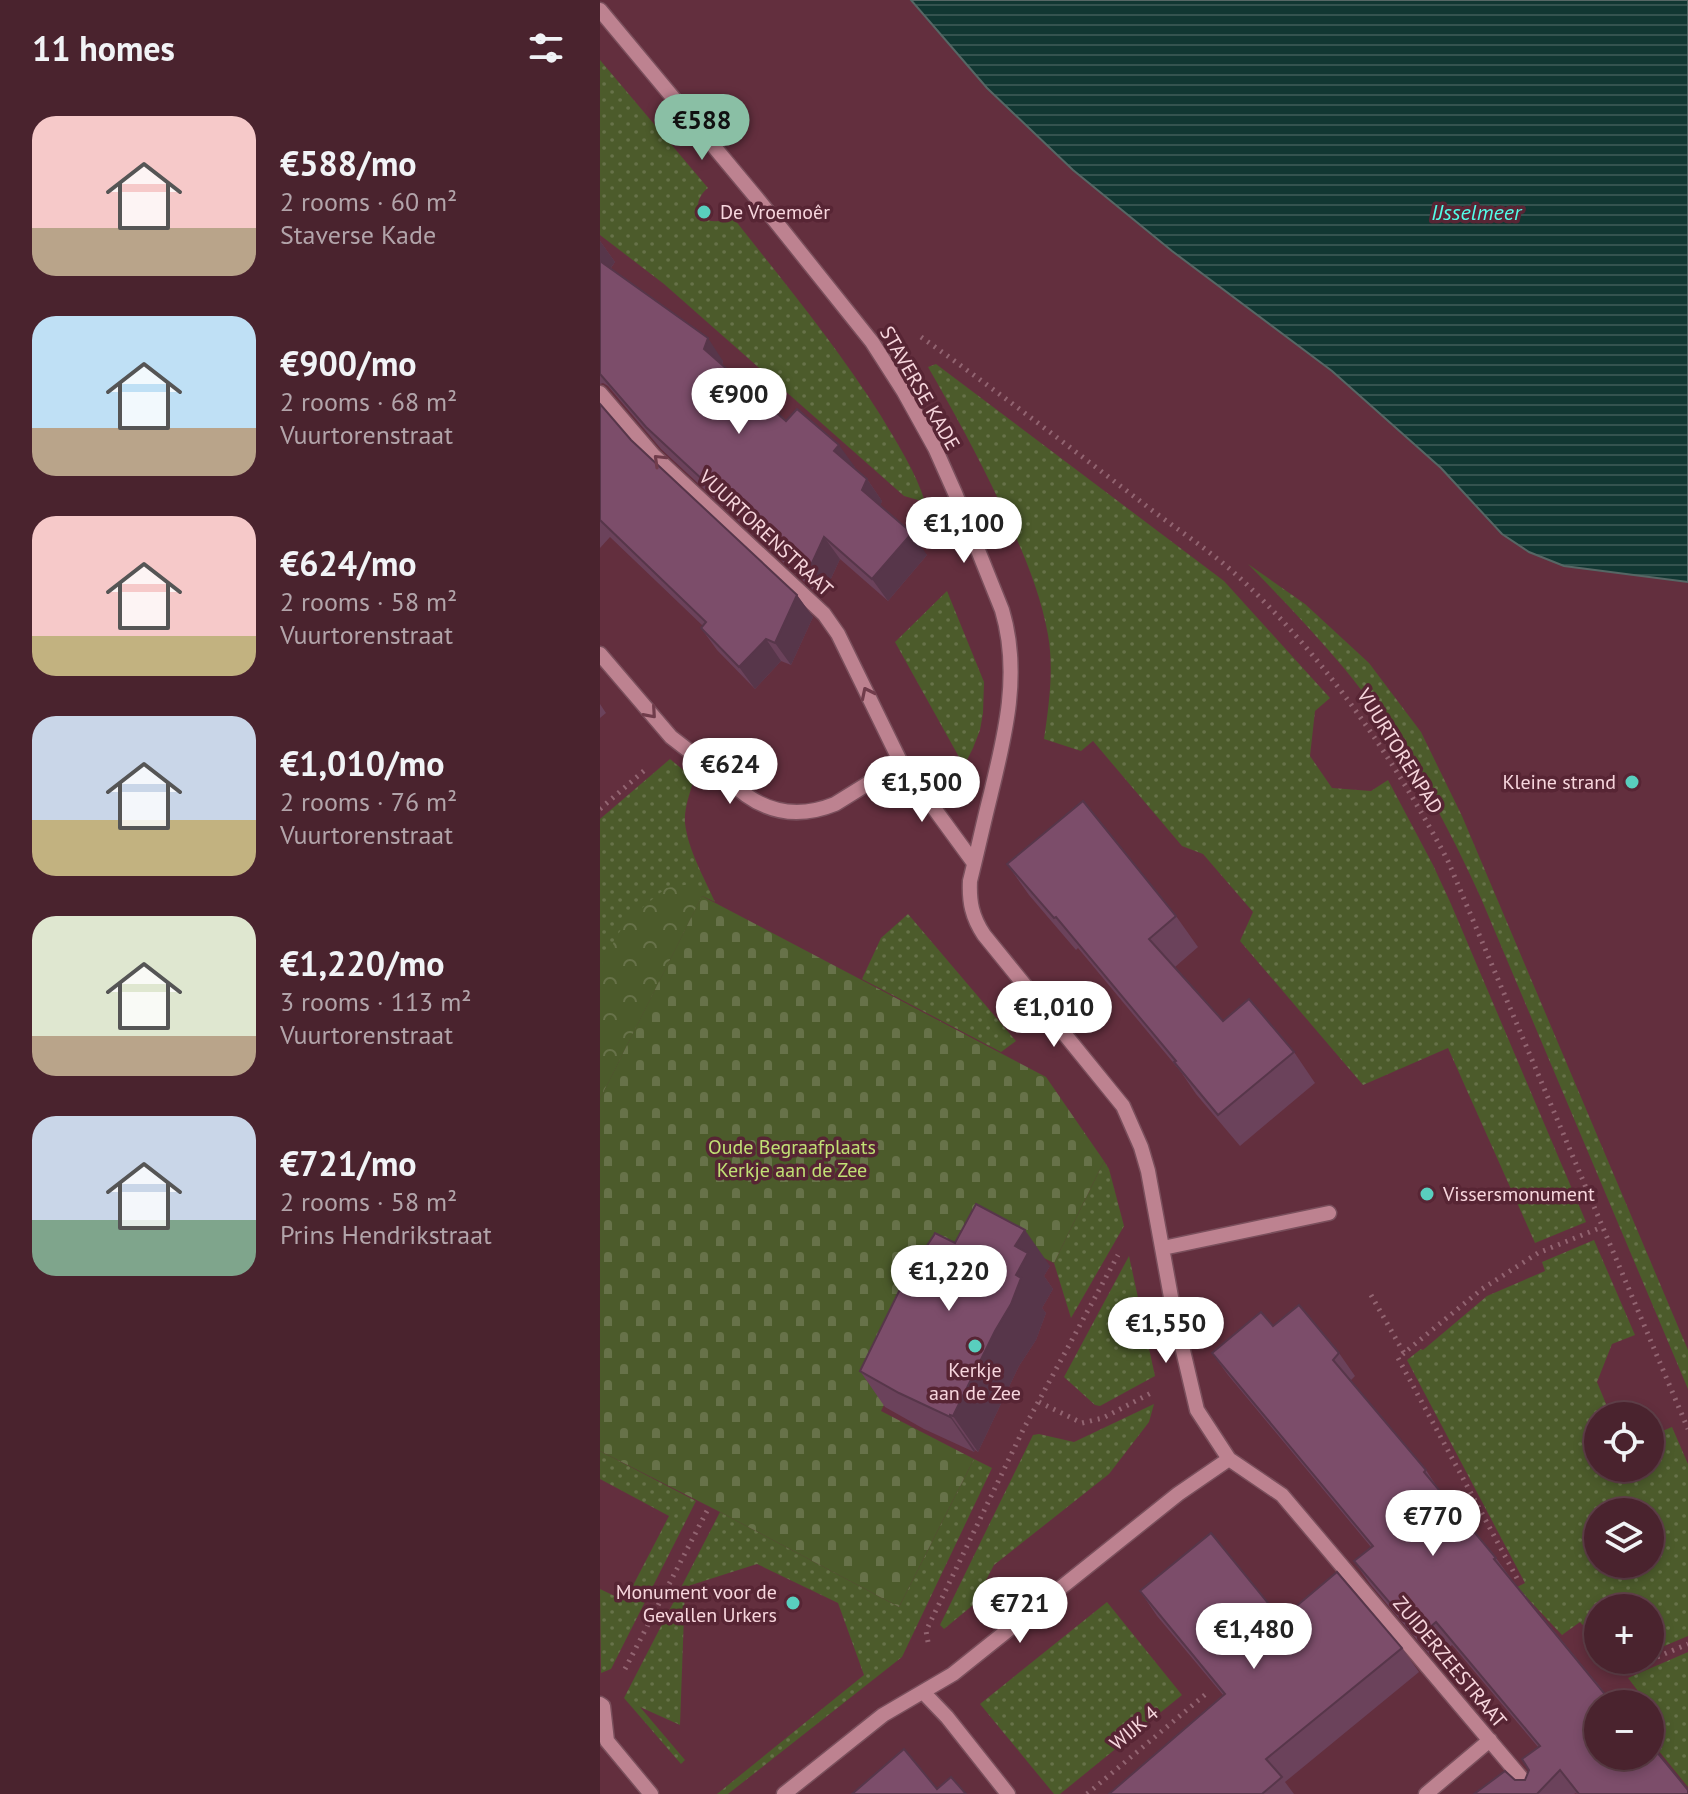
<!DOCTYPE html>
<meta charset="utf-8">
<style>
body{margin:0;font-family:"PT Sans",sans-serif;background:#542f3a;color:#f1f3f6;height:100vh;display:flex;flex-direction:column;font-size:30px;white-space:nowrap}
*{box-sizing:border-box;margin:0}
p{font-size:26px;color:#b2a4aa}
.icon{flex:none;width:44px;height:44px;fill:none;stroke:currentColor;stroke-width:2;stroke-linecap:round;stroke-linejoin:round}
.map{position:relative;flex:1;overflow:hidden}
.sheet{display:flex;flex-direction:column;background:#4a232e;width:600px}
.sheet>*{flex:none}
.fabs{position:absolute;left:984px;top:1402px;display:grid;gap:16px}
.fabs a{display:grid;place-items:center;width:80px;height:80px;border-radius:50%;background:#4a232e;box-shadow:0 4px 12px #0003,0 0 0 2px #61404a;font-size:40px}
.price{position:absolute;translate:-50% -68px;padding:0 18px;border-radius:28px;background:#fff;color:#222;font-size:26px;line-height:52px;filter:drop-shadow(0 2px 4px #0008)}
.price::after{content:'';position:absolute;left:50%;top:48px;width:24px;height:18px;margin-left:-12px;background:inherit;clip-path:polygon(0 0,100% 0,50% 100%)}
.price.current{background:#8abfa5;color:#111}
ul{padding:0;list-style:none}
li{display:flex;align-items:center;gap:24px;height:200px;padding:0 32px}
li span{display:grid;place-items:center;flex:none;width:224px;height:160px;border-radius:24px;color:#555}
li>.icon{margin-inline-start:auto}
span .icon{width:96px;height:96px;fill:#fffc;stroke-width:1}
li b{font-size:34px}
h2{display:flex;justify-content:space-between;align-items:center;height:96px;padding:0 32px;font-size:34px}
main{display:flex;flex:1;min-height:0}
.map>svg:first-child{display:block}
</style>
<main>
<section class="sheet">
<h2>11 homes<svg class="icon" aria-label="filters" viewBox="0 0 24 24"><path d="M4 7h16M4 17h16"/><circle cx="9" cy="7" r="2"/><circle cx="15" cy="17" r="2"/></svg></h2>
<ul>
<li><span style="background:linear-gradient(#f6c9c9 70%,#b9a48a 0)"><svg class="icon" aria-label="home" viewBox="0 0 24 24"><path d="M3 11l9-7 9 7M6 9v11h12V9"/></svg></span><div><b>€588/mo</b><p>2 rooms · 60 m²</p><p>Staverse Kade</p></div></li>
<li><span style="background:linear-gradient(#bfe0f5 70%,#b9a48a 0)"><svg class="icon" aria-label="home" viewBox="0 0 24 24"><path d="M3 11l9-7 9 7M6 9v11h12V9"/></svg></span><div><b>€900/mo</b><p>2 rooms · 68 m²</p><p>Vuurtorenstraat</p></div></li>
<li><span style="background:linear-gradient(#f6c9c9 75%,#c2b280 0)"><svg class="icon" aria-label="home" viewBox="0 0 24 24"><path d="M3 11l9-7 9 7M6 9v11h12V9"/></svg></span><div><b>€624/mo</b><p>2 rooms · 58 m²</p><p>Vuurtorenstraat</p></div></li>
<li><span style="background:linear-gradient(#c9d6e8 65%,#c2b280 0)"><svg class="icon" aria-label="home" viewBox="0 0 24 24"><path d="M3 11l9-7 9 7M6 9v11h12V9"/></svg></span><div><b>€1,010/mo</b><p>2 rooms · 76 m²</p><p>Vuurtorenstraat</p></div></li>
<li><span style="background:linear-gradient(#dfe7d0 75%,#b9a48a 0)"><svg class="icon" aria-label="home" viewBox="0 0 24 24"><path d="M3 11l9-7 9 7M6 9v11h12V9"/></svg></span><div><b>€1,220/mo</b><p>3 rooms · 113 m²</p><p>Vuurtorenstraat</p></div></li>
<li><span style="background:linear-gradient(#c9d6e8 65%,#7fa58c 0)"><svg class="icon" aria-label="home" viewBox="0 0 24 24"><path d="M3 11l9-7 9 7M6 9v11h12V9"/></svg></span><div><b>€721/mo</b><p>2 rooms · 58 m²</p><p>Prins Hendrikstraat</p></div></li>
</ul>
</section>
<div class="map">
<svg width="1088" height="1794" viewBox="0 0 1088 1794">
<defs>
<pattern id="grass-dots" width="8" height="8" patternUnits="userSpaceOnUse" patternTransform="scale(2)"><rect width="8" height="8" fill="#4c5b2b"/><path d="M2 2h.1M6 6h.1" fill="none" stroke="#677249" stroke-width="1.8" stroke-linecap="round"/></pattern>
<pattern id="forest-crowns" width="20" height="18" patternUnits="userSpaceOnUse" patternTransform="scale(2)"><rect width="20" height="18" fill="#4c5b2b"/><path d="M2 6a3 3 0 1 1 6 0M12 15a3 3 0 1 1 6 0" fill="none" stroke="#677249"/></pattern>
<pattern id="cemetery-stones" width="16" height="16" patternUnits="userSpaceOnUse" patternTransform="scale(2)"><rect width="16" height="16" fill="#4c5b2b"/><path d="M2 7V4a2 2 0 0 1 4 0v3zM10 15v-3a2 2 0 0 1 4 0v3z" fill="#677249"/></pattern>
<pattern id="water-rules" width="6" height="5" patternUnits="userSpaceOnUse" patternTransform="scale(2)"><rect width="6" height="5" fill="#113732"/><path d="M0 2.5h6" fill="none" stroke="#34534f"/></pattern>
</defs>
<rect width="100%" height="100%" fill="#632f3e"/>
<!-- grass -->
<path fill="url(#grass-dots)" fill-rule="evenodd" d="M0 60 108 188C85 206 106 234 131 215 183 281 236 345 281 416 297 443 316 472 325 502L304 496 64 284 0 235Z
M336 364 624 581 730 698 715 711 710 756 732 788 771 791 788 780 833 865 851 904 986 1222 935 1243 848 1048 763 1085 640 941 653 912 603 854 582 846 493 741 481 751 444 739C449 705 454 669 448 635 440 589 420 545 400 503 378 456 354 412 328 367Z
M648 564 705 604 769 663 821 732 862 816 1088 1350V1389L880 896C843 815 800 736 743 667 713 631 680 597 648 564Z
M347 591 384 682 383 713 380 730 373 748 364 766 295 642Z
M70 759 94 779C90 793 84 808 85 823 88 850 104 877 115 902L102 896 0 1099V819Z
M308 914 416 1041 401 1052 262 979 281 938Z
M504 1161 509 1169 524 1226 471 1318 454 1263Z
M994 1240 1035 1335 1012 1344 997 1382 1011 1416H998V1468H1050V1436L1072 1427 1088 1464V1636L1050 1652V1608H998V1642L980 1622 962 1635 917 1587 925 1583 807 1360 821 1349 823 1350 887 1296 945 1271 942 1262ZM998 1512H1050V1564H998Z
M529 1256 555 1376 500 1406 495 1405 464 1377Z
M554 1404 549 1422 509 1474 394 1565 373 1605 344 1629 340 1625 433 1435 439 1434 474 1442Z
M0 1451 96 1501 11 1669 1 1673 0 1589 25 1601 69 1516 0 1479Z
M374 1459 392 1468 302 1657 128 1794H117L264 1675 238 1603 157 1564 85 1587 80 1725 40 1707 85 1760 81 1764 24 1698 120 1512 299 1607Z
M507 1602 582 1695 460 1794H454L380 1704Z
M1088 1652V1787L1050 1740V1733L1061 1722 1050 1707V1704H1048L1028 1678Z"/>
<!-- forest -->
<path fill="url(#forest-crowns)" d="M91 884 102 896 0 1099V967L25 922 66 888Z"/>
<!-- cemetery -->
<path fill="url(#cemetery-stones)" d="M102 896 446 1077 504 1161 454 1263 398 1235 355 1260 281 1411 374 1459 299 1607 120 1512 0 1451V1099Z"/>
<!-- water -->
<path fill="url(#water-rules)" stroke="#566765" stroke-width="2" d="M311 0H1088V582L964 566 929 552 902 534 841 468 732 371 572 251 473 170 387 88Z"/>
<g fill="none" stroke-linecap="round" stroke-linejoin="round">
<!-- minor casing -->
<g stroke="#7a4f5c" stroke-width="17">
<path id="minor" d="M0 10 160 202 272 342 304 392 335 448 355 493 402 610C421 673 405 736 390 797 383 825 377 853 370 881 369 902 372 917 384 935L523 1106 541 1147 548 1171 573 1308 597 1410 629 1459 682 1495 935 1794
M0 393 54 456 224 614 238 634 301 763 374 863
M0 654 71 737 146 795C174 815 203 817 235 804L301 763
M563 1248 729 1213
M323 1692 347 1717 408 1794
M0 1704 3 1706 7 1741 51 1794
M184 1794 283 1715 353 1674 578 1494 629 1459
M826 1794 890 1740"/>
</g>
<!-- path -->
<path stroke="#926471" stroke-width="5" stroke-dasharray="2 6" stroke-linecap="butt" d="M321 337C396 390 468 446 540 501 573 527 610 550 641 579 727 660 793 757 848 861L1088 1429
M0 809 46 769
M771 1295 804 1353 882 1289 938 1253 1002 1227
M804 1353 798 1358 919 1582
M439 1402 482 1423 503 1418 551 1393
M328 1642 326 1631 423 1430 518 1255
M1050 1660 1088 1644
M25 1669 109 1507
M1027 1669 1049 1660
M487 1794 607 1693"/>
<!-- minor -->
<use href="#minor" stroke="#bd8290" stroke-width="14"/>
</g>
<!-- wall -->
<path fill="#6b425b" d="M0 241 15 262 11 268 123 361 122 365 186 421 255 467 254 468 267 479 282 501 280 506 327 555 288 601 240 559 222 598 61 449 8 386 3 383 0 384Z
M0 404 31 440 197 595 213 617 191 665 181 661 155 689 117 650 101 628 103 626 10 537 0 548Z
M0 704 6 713 0 718Z
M407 864 576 916 598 947 575 967 623 1021 694 1052 715 1083 640 1146 596 1094 581 1072 478 948 476 950 429 895Z
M450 1266 444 1276 453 1289 442 1308 446 1313 436 1340 419 1366 378 1452 375 1450 374 1452 324 1429 285 1407 260 1371Z
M612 1353H739L755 1376 750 1381 826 1470 841 1493 896 1558 912 1580 1088 1794H977L976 1793 974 1794H874L915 1780H925L938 1747 852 1645 834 1660 770 1584 754 1561 771 1547 628 1375Z
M540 1591 681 1619 802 1648 819 1672 685 1782 694 1794H509L623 1695 557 1616Z"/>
<!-- shaded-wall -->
<path fill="#57364a" d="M0 241 15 262 5 276 0 268Z
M108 338 123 361 120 371 104 349Z
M239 445 255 467 250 473 234 451Z
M267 479 282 501 278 512 262 490Z
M312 533 327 555 288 601 272 579Z
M224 537 240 559 222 598 206 576Z
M197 595 213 617 191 665 175 643Z
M166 639 181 661 155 689 139 667Z
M425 1230 450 1266 444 1276 453 1289 442 1308 446 1313 436 1340 419 1366 378 1452 353 1416 395 1331 416 1275 415 1246Z
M350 1415 375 1450 374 1452 350 1417Z"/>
<!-- building -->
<path fill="#7c4d6a" stroke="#57364a" stroke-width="2" d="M0 261 108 338 104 349 186 421 197 409 239 445 234 451 267 479 262 490 312 533 272 579 224 537 206 576 46 427 0 374Z
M0 404 31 440 197 595 175 643 166 639 139 667 101 628 106 622 0 520Z
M483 801 576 916 549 939 623 1021 649 999 694 1052 618 1115 574 1062 576 1061 456 917 454 918 407 864Z
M376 1204 425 1230 415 1246 428 1253 416 1275 421 1278 411 1304 395 1331 353 1416 350 1415V1417L299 1393 260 1371 305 1279 334 1235 335 1233 355 1243Z
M699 1305 739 1353 733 1360 826 1470 824 1472 896 1558 894 1559 1013 1704H998V1756H1050V1748L1054 1753 1056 1751 1088 1790V1794H979L960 1770 937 1794H874L905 1771 915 1780H925L929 1770 922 1759 940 1746 836 1622 819 1637 754 1561 773 1546 612 1353 661 1312 673 1326Z
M611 1533 681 1619 737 1572 802 1648 666 1759 682 1777 662 1794H509L625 1694 540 1591Z
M304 1749 337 1789 351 1777 366 1794H252Z"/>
<!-- one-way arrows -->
<defs><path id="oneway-chevron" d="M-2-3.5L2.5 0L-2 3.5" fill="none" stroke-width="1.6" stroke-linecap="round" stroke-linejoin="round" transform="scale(2)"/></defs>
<g stroke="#703c4b">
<use href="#oneway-chevron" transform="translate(59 460) rotate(-136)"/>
<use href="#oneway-chevron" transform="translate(267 693) rotate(-116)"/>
<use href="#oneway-chevron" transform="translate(51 713) rotate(49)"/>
</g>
<!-- markers -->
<g fill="#59cebe" stroke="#572534" stroke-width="3">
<circle cx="104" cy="212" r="8"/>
<circle cx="1032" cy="782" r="8"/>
<circle cx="827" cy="1194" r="8"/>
<circle cx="375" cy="1346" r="8"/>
<circle cx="193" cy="1603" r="8"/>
</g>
<g text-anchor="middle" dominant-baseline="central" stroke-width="7" stroke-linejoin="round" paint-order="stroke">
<!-- poi labels -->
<g font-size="20" fill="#f7d6dd" stroke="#572534" text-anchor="start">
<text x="120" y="212">De Vroemoêr</text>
<text x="1016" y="782" text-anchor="end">Kleine strand</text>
<text x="843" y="1194">Vissersmonument</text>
<text x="375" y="1370" text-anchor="middle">Kerkje<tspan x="375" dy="23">aan de Zee</tspan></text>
<text x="177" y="1592" text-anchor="end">Monument voor de<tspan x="177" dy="23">Gevallen Urkers</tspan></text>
</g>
<!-- street labels -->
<g font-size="20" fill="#f7d6dd" stroke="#572534">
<text transform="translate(320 388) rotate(60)">STAVERSE KADE</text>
<text transform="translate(166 533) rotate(43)">VUURTORENSTRAAT</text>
<text transform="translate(800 751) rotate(58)">VUURTORENPAD</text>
<text transform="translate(850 1662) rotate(50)">ZUIDERZEESTRAAT</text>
<text transform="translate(534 1728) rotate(-40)">WIJK 4</text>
</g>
<!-- park labels -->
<g font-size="20" fill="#c1e175" stroke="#572534">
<text x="192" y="1147">Oude Begraafplaats<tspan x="192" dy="23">Kerkje aan de Zee</tspan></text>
</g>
<!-- water labels -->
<g font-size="22" font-style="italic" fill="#52fce7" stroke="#572534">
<text x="876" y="212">IJsselmeer</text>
</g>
</g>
</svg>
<div class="fabs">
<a><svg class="icon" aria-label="locate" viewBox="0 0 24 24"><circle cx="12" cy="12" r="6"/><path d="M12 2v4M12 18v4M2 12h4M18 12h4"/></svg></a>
<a><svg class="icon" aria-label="layers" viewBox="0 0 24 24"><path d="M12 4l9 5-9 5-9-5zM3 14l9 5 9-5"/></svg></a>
<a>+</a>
<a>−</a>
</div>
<b class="price current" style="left:102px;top:162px">€588</b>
<b class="price" style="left:139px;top:436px">€900</b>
<b class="price" style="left:364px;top:565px">€1,100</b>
<b class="price" style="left:130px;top:806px">€624</b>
<b class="price" style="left:322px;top:824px">€1,500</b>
<b class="price" style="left:454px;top:1049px">€1,010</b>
<b class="price" style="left:349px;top:1313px">€1,220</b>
<b class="price" style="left:566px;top:1365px">€1,550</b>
<b class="price" style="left:833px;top:1558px">€770</b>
<b class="price" style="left:420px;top:1645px">€721</b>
<b class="price" style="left:654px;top:1671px">€1,480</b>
</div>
</main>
